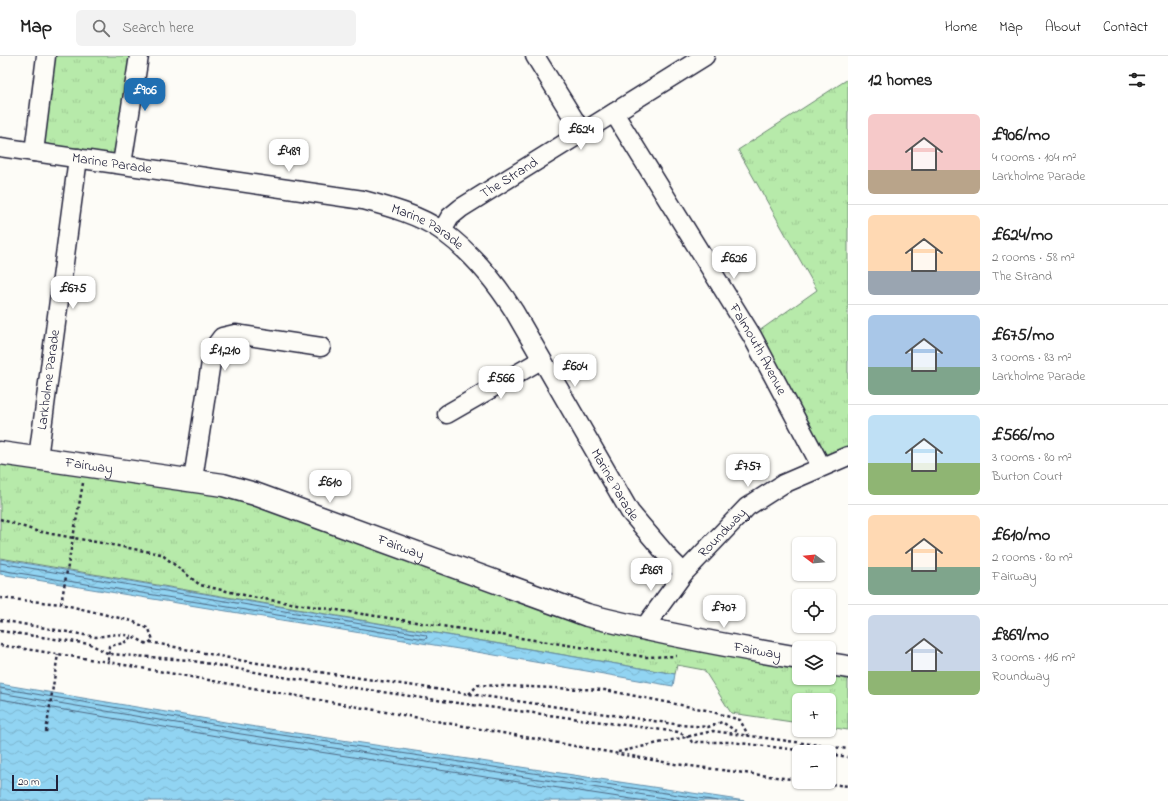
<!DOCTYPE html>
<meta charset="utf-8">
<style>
body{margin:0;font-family:"Indie Flower",sans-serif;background:#f2f2f2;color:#222;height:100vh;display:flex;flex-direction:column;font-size:15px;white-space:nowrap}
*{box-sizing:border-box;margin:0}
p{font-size:13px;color:#767676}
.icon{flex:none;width:22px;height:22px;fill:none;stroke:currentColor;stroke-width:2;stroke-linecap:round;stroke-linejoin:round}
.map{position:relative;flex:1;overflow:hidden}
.details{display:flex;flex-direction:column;background:#fff;width:320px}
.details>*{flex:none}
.needle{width:26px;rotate:286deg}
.controls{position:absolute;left:792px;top:481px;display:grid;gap:8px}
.controls a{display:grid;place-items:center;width:44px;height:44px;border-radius:6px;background:#fff;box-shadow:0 1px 3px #0004;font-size:20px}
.scale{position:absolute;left:12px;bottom:10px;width:46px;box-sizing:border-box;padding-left:4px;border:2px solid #22223b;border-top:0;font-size:11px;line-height:14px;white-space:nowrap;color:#22223b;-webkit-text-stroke:3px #fdfcf7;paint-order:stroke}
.price{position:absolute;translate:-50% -34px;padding:0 9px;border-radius:8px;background:#fff;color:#222;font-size:13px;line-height:26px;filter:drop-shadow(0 1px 2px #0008)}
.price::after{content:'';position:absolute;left:50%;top:24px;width:12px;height:9px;margin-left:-6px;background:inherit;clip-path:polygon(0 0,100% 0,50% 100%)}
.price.current{background:#1f6fb2;color:#fff}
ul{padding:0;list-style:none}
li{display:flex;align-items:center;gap:12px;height:100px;padding:0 20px}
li+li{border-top:1px solid #e0e0e0}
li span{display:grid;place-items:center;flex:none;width:112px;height:80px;border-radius:6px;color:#555}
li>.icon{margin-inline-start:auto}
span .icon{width:48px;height:48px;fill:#fffc;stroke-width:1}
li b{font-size:17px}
h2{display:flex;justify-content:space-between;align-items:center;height:48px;padding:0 20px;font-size:17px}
header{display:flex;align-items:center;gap:24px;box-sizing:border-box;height:56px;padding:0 20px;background:#fff;border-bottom:1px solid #e0e0e0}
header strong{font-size:19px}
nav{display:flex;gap:22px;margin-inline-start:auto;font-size:14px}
.search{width:280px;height:36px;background:#f2f2f2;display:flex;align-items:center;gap:10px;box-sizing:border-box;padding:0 14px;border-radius:6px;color:#767676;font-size:15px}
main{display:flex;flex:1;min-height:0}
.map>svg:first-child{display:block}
</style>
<header>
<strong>Map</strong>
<div class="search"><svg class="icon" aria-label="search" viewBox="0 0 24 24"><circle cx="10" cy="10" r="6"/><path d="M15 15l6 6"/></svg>Search here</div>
<nav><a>Home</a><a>Map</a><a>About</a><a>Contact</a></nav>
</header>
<main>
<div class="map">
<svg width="848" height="745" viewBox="0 0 848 745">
<defs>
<pattern id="grass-tufts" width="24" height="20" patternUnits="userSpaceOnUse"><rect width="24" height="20" fill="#b7eaaa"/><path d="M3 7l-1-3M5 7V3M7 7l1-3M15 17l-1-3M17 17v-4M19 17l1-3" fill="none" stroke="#9dc893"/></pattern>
<pattern id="water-waves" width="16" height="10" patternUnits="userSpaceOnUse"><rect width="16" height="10" fill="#91d4f2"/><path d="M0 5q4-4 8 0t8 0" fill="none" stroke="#7db6d0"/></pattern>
</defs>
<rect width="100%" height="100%" fill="#fdfcf7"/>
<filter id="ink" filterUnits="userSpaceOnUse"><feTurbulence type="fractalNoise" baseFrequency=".025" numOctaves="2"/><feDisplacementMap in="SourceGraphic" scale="8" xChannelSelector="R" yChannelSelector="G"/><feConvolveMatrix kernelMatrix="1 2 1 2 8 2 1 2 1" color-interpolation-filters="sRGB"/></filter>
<g filter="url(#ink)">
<!-- grass -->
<path fill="url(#grass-tufts)" stroke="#6c8672" d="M46 0H139L122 108 34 96Z
M848 23V400L821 410 752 280 817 234 738 94Z
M0 397 193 423 505 528 799 602V622H829V608L848 611V674L829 671V644H799V667L731 657 704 614 677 609 675 618 0 502Z"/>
<!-- water -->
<path fill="url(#water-waves)" stroke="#658da9" d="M0 503 675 618 673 630 477 596 0 518Z
M0 628 243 669 745 745H0Z"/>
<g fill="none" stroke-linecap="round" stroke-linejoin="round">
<!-- shore -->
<path stroke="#4e6984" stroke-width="1" d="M0 507 426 579 427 582 425 583 0 514
M0 632 242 673 718 745
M0 637 241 678 684 745
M0 643 240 684 645 745"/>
<!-- street casing -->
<g stroke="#22223b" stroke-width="21">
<g id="street">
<path d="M535 0 582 76"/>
<path id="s1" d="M614 57 752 280 821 410"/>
<path id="s2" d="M0 91 363 144C389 151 419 159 442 175 471 196 495 225 514 255L630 456 670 503 684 517"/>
<path d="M34 96 46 0"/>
<path d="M122 108 139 0"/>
<path id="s3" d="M442 175 450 161 461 152 705 0"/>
<path d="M447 358 541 304"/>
<path id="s4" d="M38 402 78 102"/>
<path d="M193 423 213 293 222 281 235 278 321 291"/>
<path id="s5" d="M643 573 684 517 747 451 783 428 848 400"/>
</g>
</g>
<!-- secondary casing -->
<g stroke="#22223b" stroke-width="25">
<g id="secondary">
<path id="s6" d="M0 397 223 429 255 438 587 559C657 577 728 590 799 602"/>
<path d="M829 608 848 611"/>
</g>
</g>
<!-- path -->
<path stroke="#22223b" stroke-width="2.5" stroke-dasharray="3 3" stroke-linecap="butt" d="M83 427 61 548 132 565 149 573 153 584 147 588 132 580 124 587 109 590 108 606
M0 463 36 475 161 498 200 529 257 542 646 601 677 600
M0 542 61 548
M0 564 96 581 117 578 132 580
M0 575 90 588 109 598 188 604 288 622 450 646 678 676 688 681 692 686H731L815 696
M150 586 244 605 681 669 708 671 722 666 739 677
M0 589 108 606 675 708 799 724
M469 638 478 629 605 634 706 654 740 664 748 679
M46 676 58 598
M618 696 713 675 848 693
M829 698 848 701
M814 726 848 730"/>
<!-- street -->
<use href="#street" stroke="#fdfcf7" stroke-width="18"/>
<!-- secondary -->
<use href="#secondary" stroke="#fdfcf7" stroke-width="22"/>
</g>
</g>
<g text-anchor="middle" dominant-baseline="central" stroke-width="3" stroke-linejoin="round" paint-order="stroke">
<!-- street labels -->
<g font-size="14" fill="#22223b" stroke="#fdfcf7">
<text stroke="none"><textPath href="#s2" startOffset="113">Marine Parade</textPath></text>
<text stroke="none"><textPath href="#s3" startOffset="87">The Strand</textPath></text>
<text stroke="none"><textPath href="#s2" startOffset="437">Marine Parade</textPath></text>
<text stroke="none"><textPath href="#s1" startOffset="277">Falmouth Avenue</textPath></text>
<text stroke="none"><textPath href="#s4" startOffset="79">Larkholme Parade</textPath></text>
<text stroke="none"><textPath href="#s6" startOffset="90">Fairway</textPath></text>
<text stroke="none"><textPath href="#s2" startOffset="761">Marine Parade</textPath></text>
<text stroke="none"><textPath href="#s5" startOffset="125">Roundway</textPath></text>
<text stroke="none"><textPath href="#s6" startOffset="414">Fairway</textPath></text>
<text stroke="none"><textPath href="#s6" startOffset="786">Fairway</textPath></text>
</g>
</g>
</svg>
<div class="controls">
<a><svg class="needle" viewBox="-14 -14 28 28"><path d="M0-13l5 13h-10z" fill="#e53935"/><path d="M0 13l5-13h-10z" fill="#767676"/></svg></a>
<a><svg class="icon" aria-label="locate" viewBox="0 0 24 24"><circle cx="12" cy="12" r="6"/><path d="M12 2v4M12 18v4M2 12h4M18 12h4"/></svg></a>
<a><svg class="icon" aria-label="layers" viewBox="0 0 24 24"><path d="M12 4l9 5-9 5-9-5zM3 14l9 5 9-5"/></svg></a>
<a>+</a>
<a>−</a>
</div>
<div class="scale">20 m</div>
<b class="price current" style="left:145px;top:56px">£906</b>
<b class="price" style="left:581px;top:95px">£624</b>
<b class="price" style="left:289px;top:117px">£489</b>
<b class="price" style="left:734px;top:224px">£626</b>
<b class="price" style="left:73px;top:254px">£675</b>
<b class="price" style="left:225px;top:316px">£1,210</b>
<b class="price" style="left:575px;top:332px">£604</b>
<b class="price" style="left:501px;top:344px">£566</b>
<b class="price" style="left:748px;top:432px">£757</b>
<b class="price" style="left:330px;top:448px">£610</b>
<b class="price" style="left:651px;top:536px">£869</b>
<b class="price" style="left:724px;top:573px">£707</b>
</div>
<section class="details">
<h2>12 homes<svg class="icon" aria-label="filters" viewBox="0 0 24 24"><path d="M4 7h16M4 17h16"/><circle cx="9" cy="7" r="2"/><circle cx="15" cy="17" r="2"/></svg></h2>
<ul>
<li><span style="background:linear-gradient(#f6c9c9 70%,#b9a48a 0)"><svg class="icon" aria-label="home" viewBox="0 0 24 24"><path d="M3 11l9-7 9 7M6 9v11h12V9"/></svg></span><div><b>£906/mo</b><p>4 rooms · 104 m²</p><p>Larkholme Parade</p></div></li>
<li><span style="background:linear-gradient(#ffd9b3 70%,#9aa5b1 0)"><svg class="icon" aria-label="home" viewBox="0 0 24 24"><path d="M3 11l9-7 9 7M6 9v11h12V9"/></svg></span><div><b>£624/mo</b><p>2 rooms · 58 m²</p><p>The Strand</p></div></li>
<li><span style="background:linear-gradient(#a9c7e8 65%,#7fa58c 0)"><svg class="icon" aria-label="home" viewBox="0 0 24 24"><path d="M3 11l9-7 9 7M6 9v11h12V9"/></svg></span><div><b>£675/mo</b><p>3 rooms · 83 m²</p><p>Larkholme Parade</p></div></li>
<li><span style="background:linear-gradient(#bfe0f5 60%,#8fb573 0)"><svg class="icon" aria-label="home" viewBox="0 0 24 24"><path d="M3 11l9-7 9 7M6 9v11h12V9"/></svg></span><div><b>£566/mo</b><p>3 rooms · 80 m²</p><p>Burton Court</p></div></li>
<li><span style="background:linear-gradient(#ffd9b3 65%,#7fa58c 0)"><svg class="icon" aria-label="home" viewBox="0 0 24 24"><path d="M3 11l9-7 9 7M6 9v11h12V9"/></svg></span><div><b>£610/mo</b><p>2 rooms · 80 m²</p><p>Fairway</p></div></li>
<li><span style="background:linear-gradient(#c9d6e8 70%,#8fb573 0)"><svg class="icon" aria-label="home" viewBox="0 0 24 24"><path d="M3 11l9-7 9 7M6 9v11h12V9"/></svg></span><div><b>£869/mo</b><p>3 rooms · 116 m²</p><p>Roundway</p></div></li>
</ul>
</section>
</main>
